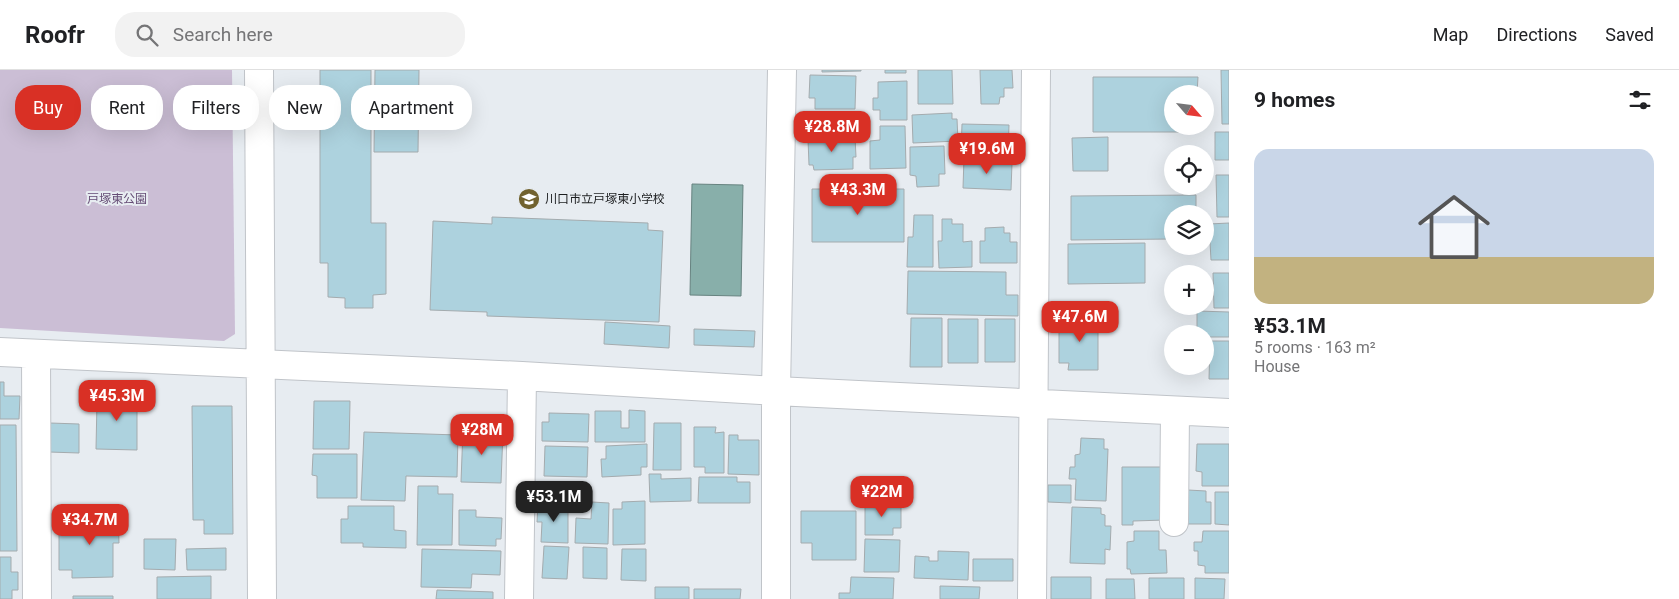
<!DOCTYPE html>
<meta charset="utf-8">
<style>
body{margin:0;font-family:Roboto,"Noto Sans JP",sans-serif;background:#f2f2f2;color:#202124;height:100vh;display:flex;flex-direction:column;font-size:19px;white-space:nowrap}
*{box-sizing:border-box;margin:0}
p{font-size:16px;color:#757577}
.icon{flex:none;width:28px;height:28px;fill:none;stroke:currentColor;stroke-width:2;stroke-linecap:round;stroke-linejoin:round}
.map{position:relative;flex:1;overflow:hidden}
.drawer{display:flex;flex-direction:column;background:#fff;width:450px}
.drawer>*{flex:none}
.hud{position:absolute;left:15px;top:15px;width:475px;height:45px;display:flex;gap:10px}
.needle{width:32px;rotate:118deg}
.buttons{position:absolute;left:1164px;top:15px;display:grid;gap:10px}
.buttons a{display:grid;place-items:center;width:50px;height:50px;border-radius:50%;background:#fff;box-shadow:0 5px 20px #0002;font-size:25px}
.price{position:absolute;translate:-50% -42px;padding:0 11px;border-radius:10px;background:#d93025;color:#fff;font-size:16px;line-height:32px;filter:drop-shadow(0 1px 2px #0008)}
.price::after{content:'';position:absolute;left:50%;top:30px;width:15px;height:11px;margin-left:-8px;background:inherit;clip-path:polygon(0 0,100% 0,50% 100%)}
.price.active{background:#222;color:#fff}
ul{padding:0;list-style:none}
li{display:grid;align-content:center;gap:10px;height:265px;padding:0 25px}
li+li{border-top:1px solid #e0e0e0}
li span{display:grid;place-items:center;height:155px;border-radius:15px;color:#555}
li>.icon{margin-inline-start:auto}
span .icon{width:90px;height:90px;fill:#fffc;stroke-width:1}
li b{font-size:21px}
h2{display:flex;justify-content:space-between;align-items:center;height:60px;padding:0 25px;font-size:21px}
.tag{padding:0 18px;border-radius:20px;background:#fff;box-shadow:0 5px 20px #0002;font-size:18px;line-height:45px}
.tag.active{background:#d93025;color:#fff}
header{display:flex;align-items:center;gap:30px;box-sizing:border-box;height:70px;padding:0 25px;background:#fff;border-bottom:1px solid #e0e0e0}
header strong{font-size:24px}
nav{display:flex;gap:28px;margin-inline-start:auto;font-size:18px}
.search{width:350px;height:45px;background:#f2f2f2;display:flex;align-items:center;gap:12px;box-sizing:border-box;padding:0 18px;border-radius:20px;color:#757577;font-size:19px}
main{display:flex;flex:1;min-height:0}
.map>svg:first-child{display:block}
</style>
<header>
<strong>Roofr</strong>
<div class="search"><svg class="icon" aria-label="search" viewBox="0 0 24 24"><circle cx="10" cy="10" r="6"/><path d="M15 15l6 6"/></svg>Search here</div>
<nav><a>Map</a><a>Directions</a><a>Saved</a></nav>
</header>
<main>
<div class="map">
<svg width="1229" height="529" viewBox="0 0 1229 529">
<rect width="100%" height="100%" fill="#e7ecf1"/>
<!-- green -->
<path fill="#cbbed5" d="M0 0H232L235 264 224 271 0 258Z"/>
<!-- water -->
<path fill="#88afaa" stroke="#678380" d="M692 114 743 115 741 226 690 225Z"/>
<!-- building -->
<path fill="#add2de" stroke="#a4abae" d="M320 0H371V153H386V224L373 225V238H345V228L328 227V193H320Z
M375 0H419L418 82H374Z
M822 0H861V1L822 2Z
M885 0H906V3H885Z
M918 0H952L953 34H918Z
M980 0H1012L1013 18H1004V27H1000L999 34H981Z
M1221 0H1229V54H1222Z
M810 5 856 6 855 39H815V28H809Z
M1093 7H1198L1197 24H1172V56H1197V62H1093Z
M907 11V50H880V40H873V28H878V12Z
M952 43V49H957L958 71 913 73 912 45Z
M962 54 1009 55 1008 85 961 84Z
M880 56H905L906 98 870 99V71L880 70Z
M1215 62H1229V90H1215Z
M855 67 856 87H853V99L814 100 813 95H809L808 69Z
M1108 67V101H1073L1072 68Z
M944 76 945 104H939V116L917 117 916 106 910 105V77Z
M964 88 986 89V92L1012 93 1011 120 963 118Z
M1216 105H1229V147H1217Z
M812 119H904V172H812Z
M1196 125V144H1172V169L1071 170V126Z
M914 145H933V197H907L908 167H913Z
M492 147 648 153V160L663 161 659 252 487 246V242L430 240 433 151 492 154Z
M942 149H952V154H963V172L972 171V197L939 198 938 171H942Z
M1229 153V190H1211L1209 154Z
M1004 157V163H1010V172H1017V193H980V171H985V158Z
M1145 173V213L1068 214V174Z
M908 201 1006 202V225H1018V246L907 244Z
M1213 203H1229V238H1214Z
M1197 241 1229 242V267H1205V264H1197Z
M1066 245 1098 246V300H1068L1069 293H1059V259H1066Z
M911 248H942V297H910Z
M948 249H978V293H948Z
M985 249H1015V292H985Z
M605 252 670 256 669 278 604 274Z
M694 259 755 261 754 277 694 275Z
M1210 271H1229V309H1209Z
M0 312H4V326H20L19 349H0Z
M106 322 137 323V380L96 379 97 331H106Z
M314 331H350L349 379H313Z
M192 336H232L233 464H204V450H193Z
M629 340 645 341V372H595V341H621V358H629Z
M549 343 589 344 588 372 542 371V352H549Z
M50 353 79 354V383L49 382Z
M654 353H681V400H653Z
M0 355H16L17 481H0Z
M694 357H716L715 363 724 362V403H705V397H694Z
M463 359 503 361 501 413 461 412Z
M364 362 458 365 457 407 406 406 405 431 361 430Z
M729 365H738V370H759V405L728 404Z
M1081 368 1104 369V379H1108L1106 431 1075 430 1076 409H1069L1070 397H1075V385L1080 384Z
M647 374V397H641V405L602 407 601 389H606V376Z
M1197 374H1229V416H1202V402L1196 401Z
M545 376 588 377 587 407 544 406Z
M313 384H357V428H317V406L312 405Z
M1122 397H1165V450L1133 451V455H1122Z
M649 404H661V409L691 408V431L650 432Z
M699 407H737V412H750V433H698Z
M1048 415H1071V433L1048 432Z
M418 416H438V424H453L452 475H417Z
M1188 420 1206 421V432H1211V454H1187Z
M1215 422H1229V455L1215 454Z
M645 431V474L613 475V439H622V432Z
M592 432 609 433 608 474 575 473 576 448 591 449Z
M865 432H901V458H893V465H865Z
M538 434H568V473L541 472 542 452H537Z
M348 436H394V460L406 461V478L363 477V473H341V449H348Z
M1072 437 1101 438V444L1105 445V456H1111L1110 480 1105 479V494L1070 493Z
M459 440H476V447L502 448 501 469H496V476L459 475Z
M801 441H856V490H812V473H801Z
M118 444 119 473H113V507L72 508V500H59V464H73V445Z
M1134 461H1159V480H1166L1167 503 1131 504 1130 499H1127V472L1134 471Z
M1203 461H1229V503H1205V496L1198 495V481H1194V472H1202Z
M144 469H176L175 500 144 499Z
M865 469 900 470 899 502H864Z
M544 476 569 477 567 509 542 508Z
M583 477 607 478V509L583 508Z
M226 478V500H187L186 479Z
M422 479 501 481 500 505 472 504 471 518 421 517Z
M622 479H646V511L621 510Z
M938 481 969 482 968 510 914 508 915 486 929 487V491H938Z
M0 487H11V502H18V520H12V529H0Z
M973 489H1013V511H973Z
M211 506V529H157V507Z
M851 507 894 508 893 529H839V523H850Z
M1051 507H1091V529H1051Z
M1149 508H1184V529H1149Z
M1195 508 1225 509 1224 529H1195Z
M1106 509H1134L1135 529H1106Z
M940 516 980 517 979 529H940Z
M655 517H689V529H655Z
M694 519H741L740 529H694Z
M437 520 493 522V529H436Z
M73 526H113V529H73Z"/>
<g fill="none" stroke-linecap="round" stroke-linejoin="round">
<!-- minor casing -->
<g stroke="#c0c4c9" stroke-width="30">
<path id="minor" d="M259 0 262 529
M0 282 522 306 776 321 1229 343
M36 284 37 529
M1174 452 1175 341
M519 529 522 306
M776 529V321L782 0
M1032 529 1036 0"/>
</g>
<!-- minor -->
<use href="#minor" stroke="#fff" stroke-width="28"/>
</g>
<!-- icons -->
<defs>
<g id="school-disc" transform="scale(1.125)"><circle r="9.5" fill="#71622f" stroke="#e7ecf1"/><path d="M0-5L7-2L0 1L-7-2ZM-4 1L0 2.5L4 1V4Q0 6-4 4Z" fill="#fff"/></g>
</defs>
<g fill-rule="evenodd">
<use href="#school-disc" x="529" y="129"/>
</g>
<g text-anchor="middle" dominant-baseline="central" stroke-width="4" stroke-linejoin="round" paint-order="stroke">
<!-- park labels -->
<g font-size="12" fill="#654c75" stroke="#e7ecf1">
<text x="117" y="129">戸塚東公園</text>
</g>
<!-- poi labels -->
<g font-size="12" fill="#1b1d1f" stroke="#e7ecf1" text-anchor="start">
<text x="545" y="129">川口市立戸塚東小学校</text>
</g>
</g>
</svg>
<div class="buttons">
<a><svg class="needle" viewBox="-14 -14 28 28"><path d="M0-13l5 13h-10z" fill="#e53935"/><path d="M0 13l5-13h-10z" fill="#757577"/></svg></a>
<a><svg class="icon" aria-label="locate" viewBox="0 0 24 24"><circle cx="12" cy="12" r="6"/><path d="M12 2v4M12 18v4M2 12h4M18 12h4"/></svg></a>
<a><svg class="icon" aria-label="layers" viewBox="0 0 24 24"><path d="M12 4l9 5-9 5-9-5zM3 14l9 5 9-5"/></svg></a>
<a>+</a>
<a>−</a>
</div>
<b class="price" style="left:832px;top:83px">¥28.8M</b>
<b class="price" style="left:987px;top:105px">¥19.6M</b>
<b class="price" style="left:858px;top:146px">¥43.3M</b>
<b class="price" style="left:1080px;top:273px">¥47.6M</b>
<b class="price" style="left:117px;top:352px">¥45.3M</b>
<b class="price" style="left:482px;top:386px">¥28M</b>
<b class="price" style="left:882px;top:448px">¥22M</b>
<b class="price active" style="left:554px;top:453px">¥53.1M</b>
<b class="price" style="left:90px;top:476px">¥34.7M</b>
<div class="hud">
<a class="tag active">Buy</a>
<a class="tag">Rent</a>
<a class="tag">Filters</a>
<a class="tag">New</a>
<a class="tag">Apartment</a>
</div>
</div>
<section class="drawer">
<h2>9 homes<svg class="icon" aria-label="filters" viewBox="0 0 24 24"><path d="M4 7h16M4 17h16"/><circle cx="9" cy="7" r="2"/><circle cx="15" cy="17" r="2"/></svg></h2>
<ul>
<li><span style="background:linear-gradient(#c9d6e8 70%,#c2b280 0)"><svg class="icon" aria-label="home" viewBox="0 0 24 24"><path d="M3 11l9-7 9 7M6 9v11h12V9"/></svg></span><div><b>¥53.1M</b><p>5 rooms · 163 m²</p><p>House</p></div></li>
</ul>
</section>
</main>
